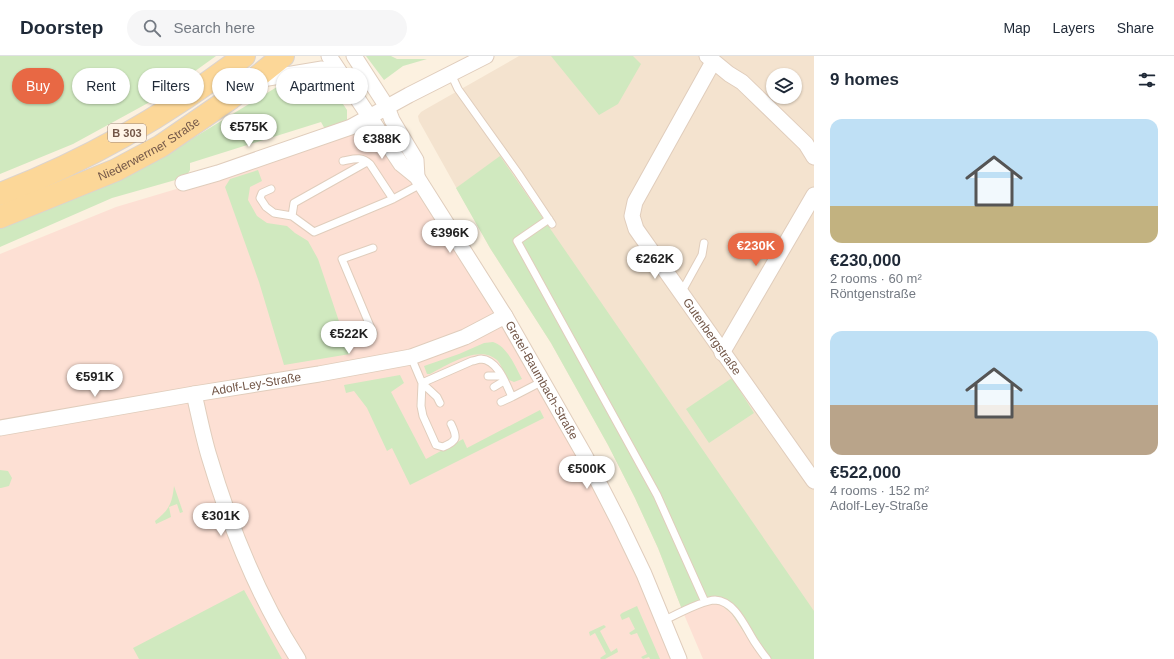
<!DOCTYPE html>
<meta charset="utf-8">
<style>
body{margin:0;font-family:Arial,sans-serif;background:#f6f6f7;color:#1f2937;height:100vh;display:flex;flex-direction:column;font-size:15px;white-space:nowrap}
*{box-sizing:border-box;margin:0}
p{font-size:13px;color:#747a83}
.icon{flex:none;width:22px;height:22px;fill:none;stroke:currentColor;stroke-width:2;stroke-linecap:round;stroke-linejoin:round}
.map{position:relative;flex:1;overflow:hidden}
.drawer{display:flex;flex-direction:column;background:#fff;width:360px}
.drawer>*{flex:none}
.banner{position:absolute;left:12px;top:12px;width:380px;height:36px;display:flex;gap:8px}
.buttons{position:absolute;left:766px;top:12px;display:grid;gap:8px}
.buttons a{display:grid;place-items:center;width:36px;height:36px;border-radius:50%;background:#fff;box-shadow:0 1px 3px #0004;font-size:20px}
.price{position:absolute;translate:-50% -34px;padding:0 9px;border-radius:14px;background:#fff;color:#222;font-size:13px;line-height:26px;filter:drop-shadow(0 1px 2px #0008)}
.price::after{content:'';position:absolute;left:50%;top:24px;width:12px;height:9px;margin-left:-6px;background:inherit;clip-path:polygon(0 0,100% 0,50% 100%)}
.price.on{background:#e86844;color:#fff}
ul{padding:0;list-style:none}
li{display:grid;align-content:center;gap:8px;height:212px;padding:0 16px}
li span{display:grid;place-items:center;height:124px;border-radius:12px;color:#555}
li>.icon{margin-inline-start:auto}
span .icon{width:72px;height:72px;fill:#fffc;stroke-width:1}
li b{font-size:17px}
h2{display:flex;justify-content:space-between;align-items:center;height:48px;padding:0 16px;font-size:17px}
.tag{padding:0 14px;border-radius:18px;background:#fff;box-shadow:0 1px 3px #0004;font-size:14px;line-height:36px}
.tag.on{background:#e86844;color:#fff}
header{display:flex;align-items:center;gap:24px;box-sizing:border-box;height:56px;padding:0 20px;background:#fff;border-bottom:1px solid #e0e1e3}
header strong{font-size:19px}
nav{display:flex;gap:22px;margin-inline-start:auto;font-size:14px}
.search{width:280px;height:36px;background:#f6f6f7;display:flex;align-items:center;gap:10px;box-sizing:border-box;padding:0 14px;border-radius:22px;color:#747a83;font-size:15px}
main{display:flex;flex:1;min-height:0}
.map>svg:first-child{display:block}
</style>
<header>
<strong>Doorstep</strong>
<div class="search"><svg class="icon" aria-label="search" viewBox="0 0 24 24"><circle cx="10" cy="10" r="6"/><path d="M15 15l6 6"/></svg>Search here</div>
<nav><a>Map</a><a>Layers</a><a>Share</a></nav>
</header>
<main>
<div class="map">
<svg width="814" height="603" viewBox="0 0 814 603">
<rect width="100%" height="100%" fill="#fcf1e0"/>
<!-- residential -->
<path fill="#f4e3cf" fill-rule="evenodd" d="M519 0H814V603H762L731 557 683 556 658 492 635 442 608 389 551 287 490 192 419 65 418 60 421 56 426 53ZM773 19H795V41H773Z"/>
<!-- commercial -->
<path fill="#fde0d4" d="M367 71 416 122 542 326 678 603H0V198L116 151 257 109Z
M705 546 721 549 731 557 762 603H703L683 556Z"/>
<!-- green -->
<path fill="#d0e9bf" d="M0 0H216L159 41 73 88 0 118Z
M366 0H391L397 3H427L403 10 384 24Z
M551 0H633L641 8 618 48 599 59Z
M300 21 306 27 316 26 326 28 335 36 347 54V66L326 75 321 66 190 107V114L186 121 112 142 0 191V169L167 98 285 26Z
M500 100 814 555V603H762L731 557 721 549 705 546 683 556 658 492 635 442 608 389 551 287 490 192 456 132Z
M258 114 262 125 250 131 248 144 257 160 267 167 287 170 295 177 308 185 318 203 350 298 284 309 259 226 225 131 230 123Z
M493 286C507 290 515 310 522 323L514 326 507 323C504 317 501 308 497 304 479 288 447 309 430 318H427L424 310 459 298 484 287Z
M400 319 404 327 391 336 426 403 463 383 467 392 540 354 544 362 410 429 392 392 387 395 367 352 354 335 346 337 344 329Z
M732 322 754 357 709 387 686 353Z
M0 414 8 415 12 422 9 430 1 432H0Z
M174 430 183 456 180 457 177 448 169 451 171 461 156 468 155 465C169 454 172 448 174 430Z
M244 534 282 603H139L133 592Z
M637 550 660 603H650L649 601 643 603 641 601 647 598 637 577 631 579 629 577 635 573 629 561 622 564 620 559 622 557Z
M604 569 606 571 600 575 611 596 617 592 618 596 605 603H601L600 602 606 598 595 577 590 580 589 576Z"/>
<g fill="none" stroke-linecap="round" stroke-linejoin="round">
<!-- lane casing -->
<g stroke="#e0cdbc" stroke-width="9">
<path id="lane" d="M451 18 458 33 518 117 552 168
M343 105C354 103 361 100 370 108L393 143
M271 133 262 137 260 142 266 151 274 157 292 160 314 176 393 143 421 128
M292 160 294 147 367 106
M549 163 517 185 657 439 705 546
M681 237 702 199 704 187
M373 277 342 203 373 192
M411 301 422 327 472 305C475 305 478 303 481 303 498 304 506 328 512 341L543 325
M488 320H501
M494 331 504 325
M501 346 512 341
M440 347 437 341 422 327 421 350 423 360 436 389 443 391C457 385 458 382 451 368
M663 565C675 559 703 544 715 544 735 545 745 571 754 585 758 591 762 597 767 603"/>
</g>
<!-- street casing -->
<g stroke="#e0cdbc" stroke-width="17">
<g id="street">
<path id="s1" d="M329 0 401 108 417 121 505 260 585 400 619 466 644 518 679 603"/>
<path d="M354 0 387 51 392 64 416 104 417 121"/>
<path d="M707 0 729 18 742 26 806 88 814 101"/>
<path id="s2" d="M713 6 635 146 632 160 636 173 814 425"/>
<path d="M256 24 322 13 332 15 342 20"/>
<path d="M183 127 218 117 351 71 409 39 486 0"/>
<path d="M722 297 814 139"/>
<path d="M194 338C199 359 203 380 209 400 230 471 258 541 298 603"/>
<path id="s3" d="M0 372 194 338 319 318 411 301 465 281 505 260"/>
</g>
</g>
<!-- primary casing -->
<g stroke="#dbd3cf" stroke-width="24">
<g id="primary">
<path d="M0 138C87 105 170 57 244 0"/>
<path id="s4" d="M0 161 116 114 161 90 231 42 283 0"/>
</g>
</g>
<!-- lane -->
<use href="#lane" stroke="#fff" stroke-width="7"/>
<!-- street -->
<use href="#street" stroke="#fff" stroke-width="15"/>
<!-- primary -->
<use href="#primary" stroke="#fcd798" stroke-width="22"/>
</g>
<g text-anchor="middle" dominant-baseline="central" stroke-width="3.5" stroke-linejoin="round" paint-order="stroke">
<!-- shield labels -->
<rect fill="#fff5e7" stroke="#9d8678" stroke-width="1" x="108" y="68" width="38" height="18" rx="3"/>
<g font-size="11" font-weight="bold" fill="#735748">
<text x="127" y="77">B 303</text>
</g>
<!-- street labels -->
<g font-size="12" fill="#735748" stroke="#fff5e7">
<text stroke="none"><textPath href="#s4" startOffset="164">Niederwerrner Straße</textPath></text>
<text stroke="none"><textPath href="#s2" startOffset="320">Gutenbergstraße</textPath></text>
<text stroke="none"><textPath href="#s1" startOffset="389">Gretel-Baumbach-Straße</textPath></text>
<text stroke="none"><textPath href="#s3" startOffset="260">Adolf-Ley-Straße</textPath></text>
</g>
</g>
</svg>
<div class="buttons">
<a><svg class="icon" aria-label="layers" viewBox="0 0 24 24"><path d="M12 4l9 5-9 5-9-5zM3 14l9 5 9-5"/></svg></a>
</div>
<b class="price" style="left:249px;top:92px">€575K</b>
<b class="price" style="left:382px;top:104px">€388K</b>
<b class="price" style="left:450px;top:198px">€396K</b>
<b class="price on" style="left:756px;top:211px">€230K</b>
<b class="price" style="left:655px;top:224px">€262K</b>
<b class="price" style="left:349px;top:299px">€522K</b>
<b class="price" style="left:95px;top:342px">€591K</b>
<b class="price" style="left:587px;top:434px">€500K</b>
<b class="price" style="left:221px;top:481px">€301K</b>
<div class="banner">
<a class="tag on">Buy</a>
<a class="tag">Rent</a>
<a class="tag">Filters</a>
<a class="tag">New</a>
<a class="tag">Apartment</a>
</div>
</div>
<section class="drawer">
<h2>9 homes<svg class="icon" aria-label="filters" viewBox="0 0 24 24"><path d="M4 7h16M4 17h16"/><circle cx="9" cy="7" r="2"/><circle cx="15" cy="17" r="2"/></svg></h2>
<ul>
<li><span style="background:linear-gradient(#bfe0f5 70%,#c2b280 0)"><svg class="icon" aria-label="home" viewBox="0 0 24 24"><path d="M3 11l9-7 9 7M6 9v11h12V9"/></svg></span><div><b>€230,000</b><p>2 rooms · 60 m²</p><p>Röntgenstraße</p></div></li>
<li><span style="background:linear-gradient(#bfe0f5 60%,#b9a48a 0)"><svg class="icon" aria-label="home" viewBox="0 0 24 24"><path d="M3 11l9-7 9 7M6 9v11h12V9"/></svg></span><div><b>€522,000</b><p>4 rooms · 152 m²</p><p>Adolf-Ley-Straße</p></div></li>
</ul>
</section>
</main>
